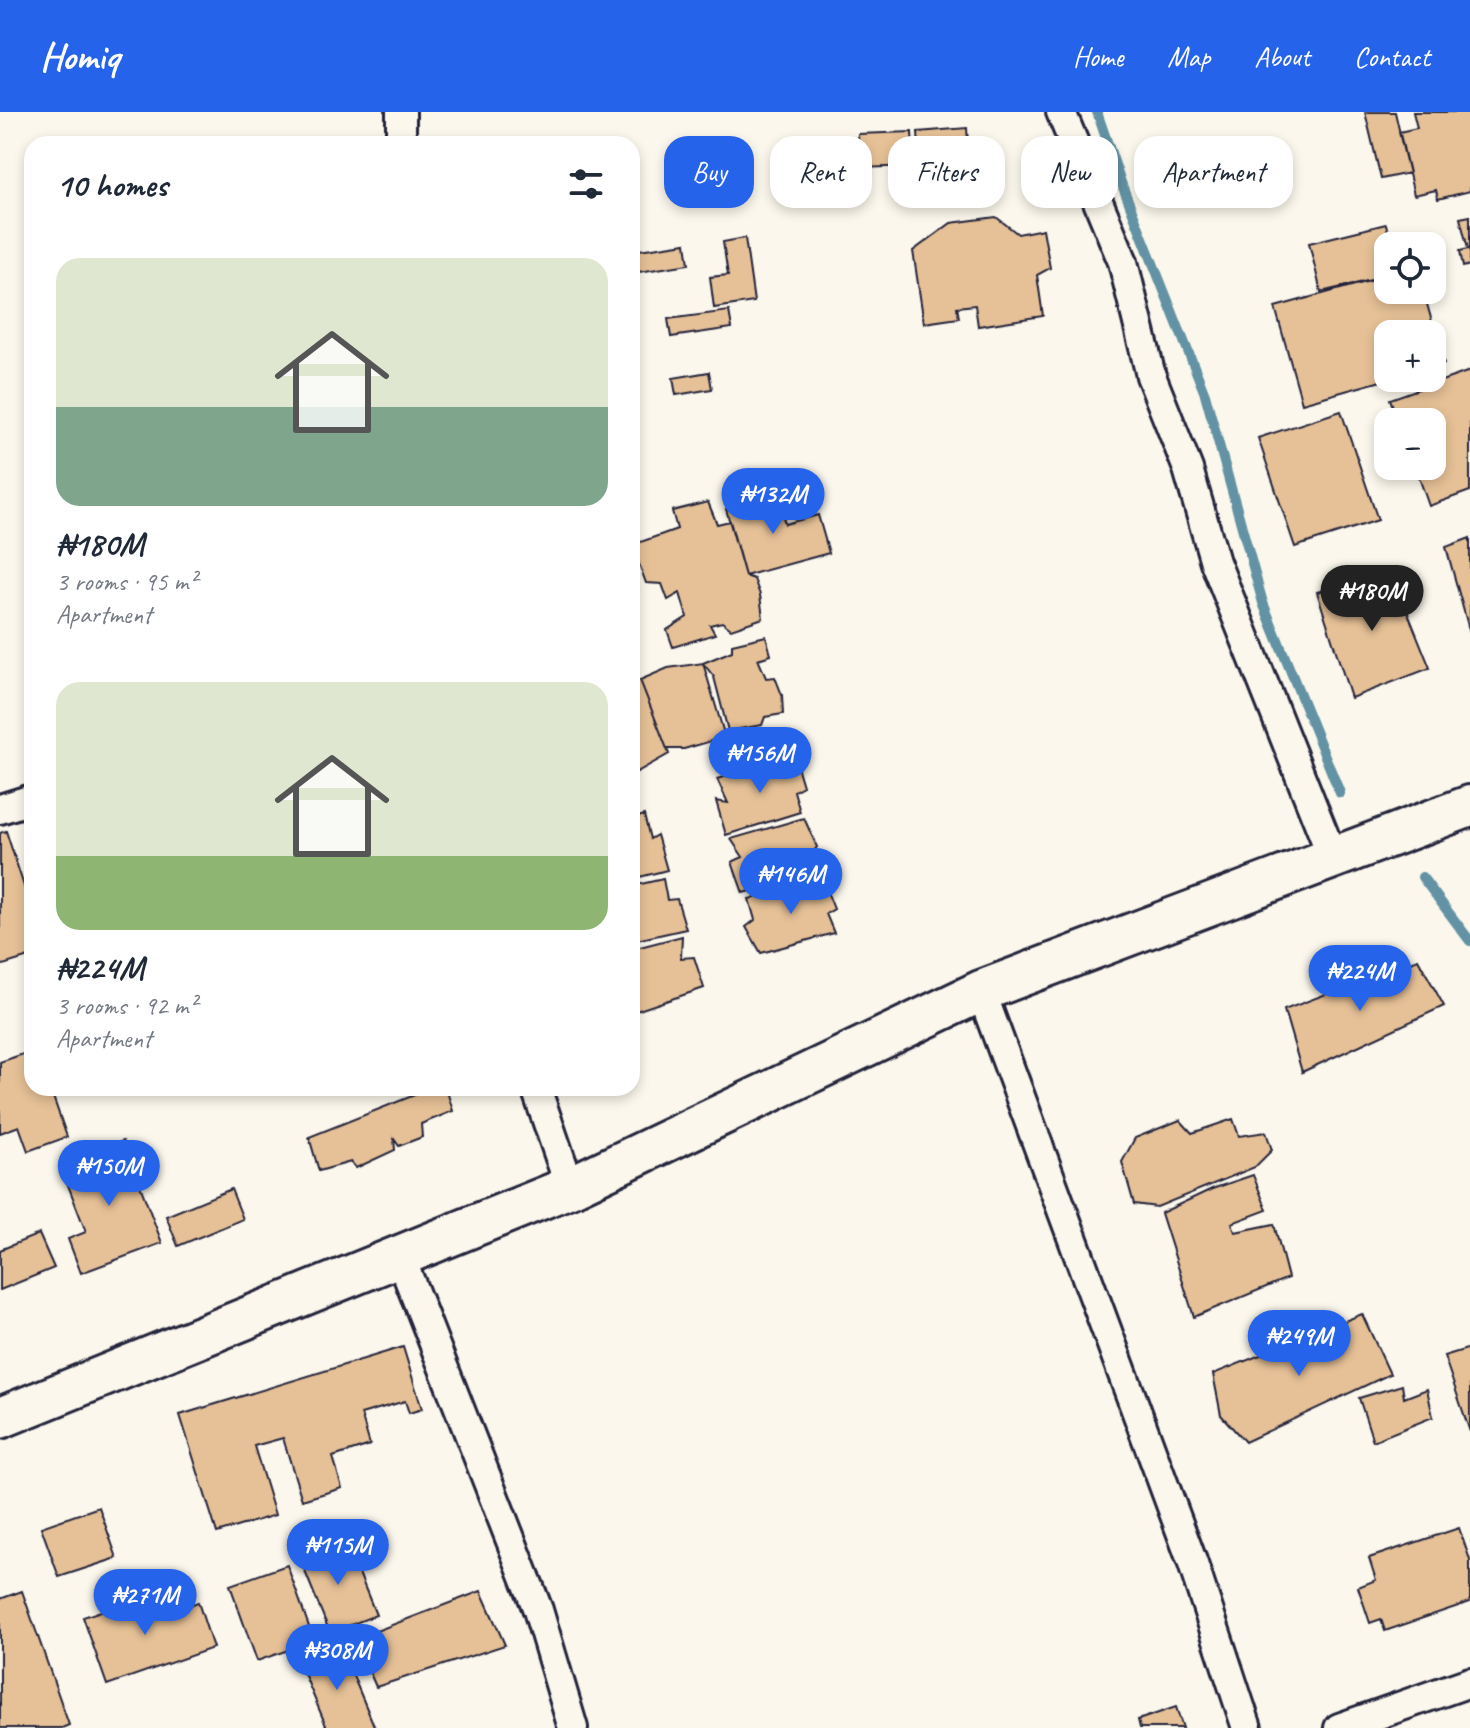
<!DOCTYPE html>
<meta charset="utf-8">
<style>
body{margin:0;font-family:Caveat,sans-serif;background:#f6f6f7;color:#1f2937;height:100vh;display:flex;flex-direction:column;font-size:30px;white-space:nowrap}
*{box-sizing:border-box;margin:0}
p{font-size:26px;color:#747a83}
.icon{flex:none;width:44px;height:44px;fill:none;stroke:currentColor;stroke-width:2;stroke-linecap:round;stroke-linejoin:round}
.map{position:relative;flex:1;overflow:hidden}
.panel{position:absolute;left:24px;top:24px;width:616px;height:960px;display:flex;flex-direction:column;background:#fff;border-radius:24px;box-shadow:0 4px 12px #0003}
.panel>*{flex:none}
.top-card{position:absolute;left:664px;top:24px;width:686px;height:72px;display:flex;gap:16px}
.controls{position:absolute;left:1374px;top:120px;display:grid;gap:16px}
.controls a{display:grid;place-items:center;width:72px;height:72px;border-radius:16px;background:#fff;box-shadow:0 4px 12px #0003;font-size:40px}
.price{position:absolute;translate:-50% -68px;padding:0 18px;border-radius:28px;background:#2563eb;color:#fff;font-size:26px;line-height:52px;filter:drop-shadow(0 2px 4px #0008)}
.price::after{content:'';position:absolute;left:50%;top:48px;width:24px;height:18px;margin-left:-12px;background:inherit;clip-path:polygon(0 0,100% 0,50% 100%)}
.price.current{background:#222;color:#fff}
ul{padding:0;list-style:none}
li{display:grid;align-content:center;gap:16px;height:424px;padding:0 32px}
li span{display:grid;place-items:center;height:248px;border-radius:24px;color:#555}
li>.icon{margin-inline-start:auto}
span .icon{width:144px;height:144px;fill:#fffc;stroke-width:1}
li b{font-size:34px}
h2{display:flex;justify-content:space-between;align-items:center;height:96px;padding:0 32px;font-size:34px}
.tag{padding:0 28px;border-radius:24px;background:#fff;box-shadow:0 4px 12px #0003;font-size:28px;line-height:72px}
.tag.current{background:#2563eb;color:#fff}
header{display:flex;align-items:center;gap:48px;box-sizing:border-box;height:112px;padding:0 40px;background:#2563eb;color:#fff}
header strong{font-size:38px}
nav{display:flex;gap:44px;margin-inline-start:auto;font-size:28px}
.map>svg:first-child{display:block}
</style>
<header>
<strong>Homiq</strong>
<nav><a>Home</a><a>Map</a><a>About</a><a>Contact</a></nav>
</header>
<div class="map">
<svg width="1470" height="1616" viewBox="0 0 1470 1616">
<rect width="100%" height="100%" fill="#fbf7ec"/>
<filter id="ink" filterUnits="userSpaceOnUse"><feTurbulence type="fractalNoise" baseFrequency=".0125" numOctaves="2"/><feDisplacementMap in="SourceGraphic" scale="16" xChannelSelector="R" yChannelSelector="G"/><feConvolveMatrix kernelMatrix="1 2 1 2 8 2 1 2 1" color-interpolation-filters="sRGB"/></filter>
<g filter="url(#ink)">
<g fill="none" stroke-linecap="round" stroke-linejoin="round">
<!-- stream -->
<path stroke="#6292a3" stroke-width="10" d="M1097 0 1122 73 1205 282 1263 491 1340 681
M1422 765 1470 829"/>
</g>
<!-- building -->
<path fill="#e6c197" stroke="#22223b" stroke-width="2" d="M1365 0H1395L1409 61 1381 67Z
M1413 0H1470V79L1438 87 1436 78 1414 83 1399 20 1417 16Z
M967 16 969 47 920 52 918 20Z
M912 20 914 54 860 56 858 22Z
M1470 104V153L1463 155 1460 139 1468 137 1460 106Z
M996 105 1018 122 1043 117 1050 156 1037 163 1043 204 978 214 975 193 957 195 959 206 924 211 913 139 951 111Z
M1386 112 1392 134H1388V164L1321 180 1309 131Z
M745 126 754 190 714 196 710 165 728 163 723 130Z
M686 131 689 152 632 161V139Z
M1388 164V178H1423L1444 252 1432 255V222H1388V266H1392L1302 291 1275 195Z
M729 199 732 216 671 225 668 207Z
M1470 259V379L1429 394 1415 354H1432V310H1399L1390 287Z
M709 260 712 277 676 283 673 266Z
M1341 299 1378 408 1295 435 1258 326Z
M777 383 785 412 818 403 829 441 745 464 726 397Z
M708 390 717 412 730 409 745 464 754 467 760 483 763 506 731 517 722 510 710 513 715 522 673 535 667 518 687 505 680 481 668 488 662 472 646 471 632 433 677 417 672 399Z
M1470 426V521L1446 435Z
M1391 459 1430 556 1351 586 1317 480Z
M766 524 771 543 758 547 766 566 775 565 782 583 783 602 765 605 762 613 728 619 714 565 703 551 732 539V532Z
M703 551 725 625 684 637H667L640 568 668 556Z
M640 568 669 642 637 660 632 654V570Z
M794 644 803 674 794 679 800 700 726 723 716 689 728 691 717 667Z
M644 703 650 727 657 723 667 758 632 767V707Z
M804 706 817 735 811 743 816 761 743 781 732 750 743 745 731 727Z
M6 719 32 799V844L0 854V721Z
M663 767 667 788 677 787 686 817 632 829V774Z
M822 767 834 797 826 802 834 821 761 841 746 815 755 808 749 787Z
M682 824 681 846 694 845 704 876 636 899 632 885V837Z
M1418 847 1444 894 1302 960 1284 898Z
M32 939V976H50L67 1025 28 1039 19 1014 0 1021V950Z
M432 976H446L453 999 421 1012 422 1025 399 1034 394 1027 395 1038 356 1056 351 1050 319 1059 309 1025Z
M1233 1007 1239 1024 1266 1020 1272 1038 1255 1055 1157 1095 1134 1092 1122 1050 1135 1026 1180 1008 1192 1021Z
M123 1029 162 1131 81 1161 68 1127 86 1120 60 1052Z
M1253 1063 1267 1098 1232 1111 1235 1120 1274 1112 1288 1166 1194 1205 1161 1101 1212 1077Z
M231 1077 243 1107 178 1134 166 1104Z
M39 1122 54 1156 0 1178V1138Z
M1362 1202 1390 1262 1245 1330 1221 1303 1213 1262Z
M403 1235 422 1297 409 1301 405 1289 361 1302 370 1333 333 1345 342 1376 302 1388 283 1326 254 1334 275 1403 217 1421 180 1303Z
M1470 1236V1320L1444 1244Z
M1402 1273 1404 1286 1427 1277 1433 1305 1373 1329 1359 1286Z
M99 1395 117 1446 59 1465 41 1415Z
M1459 1416 1470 1448V1490L1385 1519 1381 1507 1370 1511 1358 1475 1376 1468 1369 1446Z
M346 1429 376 1503 330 1521 300 1447Z
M287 1453 314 1529 257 1549 230 1473Z
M22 1479 69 1613 62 1616H0V1487Z
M481 1479 505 1533 376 1575 355 1527Z
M154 1481 161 1503 198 1490 213 1536 107 1573 83 1505Z
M341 1535 375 1616H327L300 1552Z
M1176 1595 1183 1616H1140L1138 1608Z"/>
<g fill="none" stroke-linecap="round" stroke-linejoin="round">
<!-- street casing -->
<g stroke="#22223b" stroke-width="34">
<path id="street" d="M1061 0 1123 150 1151 264 1188 357 1215 450 1333 746
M401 32V0
M0 697 32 687
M981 879 1192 1449 1247 1616
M536 976 570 1075
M400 1144 538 1498 573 1616
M1339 1616 1470 1570"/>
</g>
<!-- secondary casing -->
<g stroke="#22223b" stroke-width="46">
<path id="secondary" d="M0 1306 570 1075 981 879 1470 694"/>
</g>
<!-- street -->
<use href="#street" stroke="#fbf7ec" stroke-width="28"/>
<!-- secondary -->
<use href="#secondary" stroke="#fbf7ec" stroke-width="40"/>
</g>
</g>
</svg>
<div class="controls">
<a><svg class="icon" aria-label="locate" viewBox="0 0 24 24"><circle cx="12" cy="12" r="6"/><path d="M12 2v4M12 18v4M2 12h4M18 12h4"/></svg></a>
<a>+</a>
<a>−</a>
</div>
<b class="price" style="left:773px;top:424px">₦132M</b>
<b class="price current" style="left:1372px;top:521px">₦180M</b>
<b class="price" style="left:760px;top:683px">₦156M</b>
<b class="price" style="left:791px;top:804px">₦146M</b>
<b class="price" style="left:1360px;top:901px">₦224M</b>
<b class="price" style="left:109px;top:1096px">₦150M</b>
<b class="price" style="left:1299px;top:1266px">₦249M</b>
<b class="price" style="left:338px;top:1475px">₦115M</b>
<b class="price" style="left:145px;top:1525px">₦271M</b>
<b class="price" style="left:337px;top:1580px">₦308M</b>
<div class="top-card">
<a class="tag current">Buy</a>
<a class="tag">Rent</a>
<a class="tag">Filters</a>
<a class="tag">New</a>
<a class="tag">Apartment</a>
</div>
<section class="panel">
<h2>10 homes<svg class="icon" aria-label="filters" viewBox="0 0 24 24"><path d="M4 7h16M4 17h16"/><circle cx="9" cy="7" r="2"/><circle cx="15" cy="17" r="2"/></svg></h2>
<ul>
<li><span style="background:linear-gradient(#dfe7d0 60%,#7fa58c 0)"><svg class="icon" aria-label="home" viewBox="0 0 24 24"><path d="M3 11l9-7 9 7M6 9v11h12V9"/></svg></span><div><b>₦180M</b><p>3 rooms · 95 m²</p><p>Apartment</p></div></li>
<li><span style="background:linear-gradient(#dfe7d0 70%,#8fb573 0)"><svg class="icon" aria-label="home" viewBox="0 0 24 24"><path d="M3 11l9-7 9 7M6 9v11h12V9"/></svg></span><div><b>₦224M</b><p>3 rooms · 92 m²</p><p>Apartment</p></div></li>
</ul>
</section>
</div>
